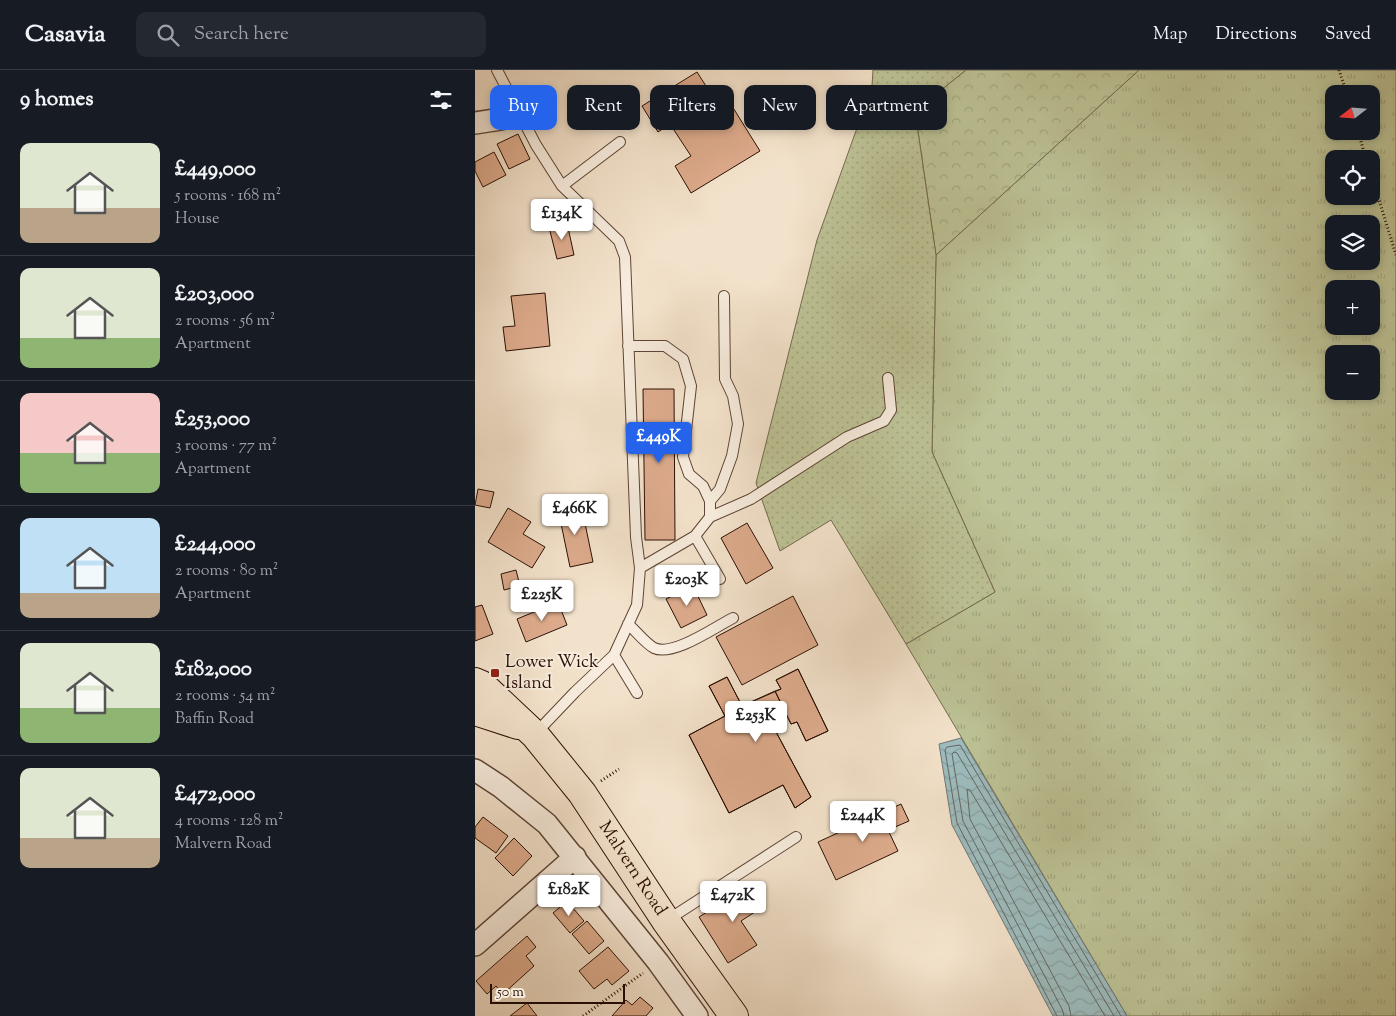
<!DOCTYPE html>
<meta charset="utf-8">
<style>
body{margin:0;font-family:"Sorts Mill Goudy",serif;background:#242831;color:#f1f3f6;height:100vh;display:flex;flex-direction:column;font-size:19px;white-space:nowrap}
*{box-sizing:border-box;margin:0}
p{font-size:16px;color:#9ea1a6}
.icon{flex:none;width:28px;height:28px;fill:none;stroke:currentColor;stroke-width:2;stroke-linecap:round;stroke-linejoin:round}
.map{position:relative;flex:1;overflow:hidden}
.side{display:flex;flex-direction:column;background:#171b24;width:475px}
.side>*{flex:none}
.top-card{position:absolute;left:15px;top:15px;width:475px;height:45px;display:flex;gap:10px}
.needle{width:32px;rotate:253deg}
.buttons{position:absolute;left:850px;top:15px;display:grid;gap:10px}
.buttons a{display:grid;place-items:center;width:55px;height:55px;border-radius:10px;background:#171b24;box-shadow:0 2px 8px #0003;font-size:25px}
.scale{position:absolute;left:15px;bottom:12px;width:135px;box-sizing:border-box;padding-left:5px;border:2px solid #2b1005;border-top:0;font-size:14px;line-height:18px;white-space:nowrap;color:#2b1005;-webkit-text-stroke:4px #f7ecdd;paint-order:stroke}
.price{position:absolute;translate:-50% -42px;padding:0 11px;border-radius:5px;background:#fff;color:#222;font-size:16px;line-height:32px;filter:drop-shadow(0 1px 2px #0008)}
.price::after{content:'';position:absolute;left:50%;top:30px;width:15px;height:11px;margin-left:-8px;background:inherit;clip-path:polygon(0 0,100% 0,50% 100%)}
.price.current{background:#2563eb;color:#fff}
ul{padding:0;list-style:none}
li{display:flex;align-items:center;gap:15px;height:125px;padding:0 20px}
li+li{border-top:1px solid #363941}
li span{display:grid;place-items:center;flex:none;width:140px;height:100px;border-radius:10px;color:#555}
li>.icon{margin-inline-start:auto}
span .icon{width:60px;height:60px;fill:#fffc;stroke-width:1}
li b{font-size:21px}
h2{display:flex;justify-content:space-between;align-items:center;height:60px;padding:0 20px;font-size:21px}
.pill{padding:0 18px;border-radius:10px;background:#171b24;box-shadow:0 2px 8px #0003;font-size:18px;line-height:45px}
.pill.current{background:#2563eb;color:#fff}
header{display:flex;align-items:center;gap:30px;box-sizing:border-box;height:70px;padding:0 25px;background:#171b24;border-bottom:1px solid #363941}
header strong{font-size:24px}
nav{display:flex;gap:28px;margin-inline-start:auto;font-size:18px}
.search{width:350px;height:45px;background:#242831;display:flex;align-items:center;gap:12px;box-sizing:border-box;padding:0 18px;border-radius:10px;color:#9ea1a6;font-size:19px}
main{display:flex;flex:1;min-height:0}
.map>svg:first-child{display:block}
</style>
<header>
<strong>Casavia</strong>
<div class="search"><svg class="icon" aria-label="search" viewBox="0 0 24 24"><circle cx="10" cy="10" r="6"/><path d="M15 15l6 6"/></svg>Search here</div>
<nav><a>Map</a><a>Directions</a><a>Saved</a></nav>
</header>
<main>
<section class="side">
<h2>9 homes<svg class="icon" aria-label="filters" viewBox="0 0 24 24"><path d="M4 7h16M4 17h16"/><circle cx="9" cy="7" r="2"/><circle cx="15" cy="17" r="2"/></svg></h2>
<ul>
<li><span style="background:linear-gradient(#dfe7d0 65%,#b9a48a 0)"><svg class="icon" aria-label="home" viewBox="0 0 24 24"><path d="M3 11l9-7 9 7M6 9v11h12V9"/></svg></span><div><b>£449,000</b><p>5 rooms · 168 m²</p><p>House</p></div></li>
<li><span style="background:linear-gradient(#dfe7d0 70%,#8fb573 0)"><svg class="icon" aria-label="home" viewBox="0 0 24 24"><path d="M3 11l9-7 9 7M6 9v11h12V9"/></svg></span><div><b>£203,000</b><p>2 rooms · 56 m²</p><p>Apartment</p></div></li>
<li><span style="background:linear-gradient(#f6c9c9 60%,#8fb573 0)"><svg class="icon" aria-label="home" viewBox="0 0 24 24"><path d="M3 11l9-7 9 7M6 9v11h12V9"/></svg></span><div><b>£253,000</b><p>3 rooms · 77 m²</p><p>Apartment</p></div></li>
<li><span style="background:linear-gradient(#bfe0f5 75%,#b9a48a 0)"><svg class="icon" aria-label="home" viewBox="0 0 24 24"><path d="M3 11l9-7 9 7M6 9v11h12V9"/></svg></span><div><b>£244,000</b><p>2 rooms · 80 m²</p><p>Apartment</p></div></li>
<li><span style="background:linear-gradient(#dfe7d0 65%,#8fb573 0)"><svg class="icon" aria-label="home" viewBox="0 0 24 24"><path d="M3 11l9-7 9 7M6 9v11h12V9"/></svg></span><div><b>£182,000</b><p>2 rooms · 54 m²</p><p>Baffin Road</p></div></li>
<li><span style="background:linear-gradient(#dfe7d0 70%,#b9a48a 0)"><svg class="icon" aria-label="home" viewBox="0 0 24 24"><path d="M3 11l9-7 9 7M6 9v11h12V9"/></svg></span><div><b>£472,000</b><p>4 rooms · 128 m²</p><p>Malvern Road</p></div></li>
</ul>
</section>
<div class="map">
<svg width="921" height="946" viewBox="0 0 921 946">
<defs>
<pattern id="grass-tufts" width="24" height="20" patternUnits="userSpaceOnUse" patternTransform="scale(1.25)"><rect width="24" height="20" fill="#bdc396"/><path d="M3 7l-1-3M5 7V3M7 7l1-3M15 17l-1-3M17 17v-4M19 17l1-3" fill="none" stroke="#a3a680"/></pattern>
<pattern id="forest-crowns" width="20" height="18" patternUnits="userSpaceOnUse" patternTransform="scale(1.25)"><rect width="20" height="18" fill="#bdc396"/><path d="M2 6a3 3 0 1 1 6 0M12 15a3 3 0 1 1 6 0" fill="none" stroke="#a3a680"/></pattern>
<pattern id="park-dots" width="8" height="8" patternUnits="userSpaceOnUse" patternTransform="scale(1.25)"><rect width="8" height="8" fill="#bdc396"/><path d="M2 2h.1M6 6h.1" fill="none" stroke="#a3a680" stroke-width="1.8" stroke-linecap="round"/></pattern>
<pattern id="water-waves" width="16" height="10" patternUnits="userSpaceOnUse" patternTransform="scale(1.25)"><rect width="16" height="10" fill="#9dbcbe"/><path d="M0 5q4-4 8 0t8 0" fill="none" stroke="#87a1a2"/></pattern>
</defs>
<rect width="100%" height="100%" fill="#f3e2cb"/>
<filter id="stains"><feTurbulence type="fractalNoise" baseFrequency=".004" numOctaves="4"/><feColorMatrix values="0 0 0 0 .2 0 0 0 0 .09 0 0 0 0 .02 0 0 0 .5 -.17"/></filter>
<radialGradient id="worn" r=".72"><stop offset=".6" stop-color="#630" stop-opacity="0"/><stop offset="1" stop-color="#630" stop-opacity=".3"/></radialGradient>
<!-- grass -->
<path fill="url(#grass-tufts)" stroke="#746a4e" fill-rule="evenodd" d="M664 0H921V946H652L431 574 520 522 457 382 461 185ZM859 24H896V61H859ZM859 89H896V126H859ZM859 154H896V191H859ZM859 219H896V256H859ZM859 284H896V321H859Z"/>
<!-- forest -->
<path fill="url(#forest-crowns)" stroke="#746a4e" d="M491 0H664L461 185 440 41Z"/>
<!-- park -->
<path fill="url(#park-dots)" stroke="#746a4e" d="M398 0H491L440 41 461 185 457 382 520 522 431 574 356 450 305 481 281 413 342 170 397 16Z"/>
<!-- water -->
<path fill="url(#water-waves)" stroke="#6f7774" d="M486 668 652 946H578L477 755 464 674Z"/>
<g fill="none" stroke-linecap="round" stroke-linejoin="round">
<!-- shore -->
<path stroke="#646662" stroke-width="1" d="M582 946 482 753 470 680 472 677 485 675 646 946
M589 946 587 939 488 751 477 684 479 682 482 683 639 946
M596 946 594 936 495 749 492 719 495 720 630 946"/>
</g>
<!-- building -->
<path fill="#ddab8c" stroke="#2b1005" d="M222 2 238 27 247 20 285 81 216 123 200 96 216 86 195 54 183 62 167 36Z
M43 64 55 89 34 99 22 74Z
M19 82 31 105 8 117 0 101V92Z
M92 153 99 185 82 189 74 157Z
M70 223 75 276 31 281 28 257 40 256 36 226Z
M168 319H199L200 470H170Z
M3 419 19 422 15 438 0 435Z
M106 434 118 492 95 497 83 439Z
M33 438 56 452 48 464 70 477 57 498 13 472Z
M272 453 298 498 271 514 246 468Z
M41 500 45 516 29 520 26 504Z
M218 516 232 545 206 558 191 529Z
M318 526 343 575 267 615 241 567Z
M83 532 92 555 51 572 42 549Z
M7 535 18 564 0 571V537Z
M323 599 353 661 331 671 322 652 316 654 309 640 293 647 336 727 320 738 308 715 254 743 214 665 250 646 234 616 252 607 267 636 306 619 301 610Z
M323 599 353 661 331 671 322 652 316 654 300 621 306 619 301 610Z
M252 607 267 636 300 621 309 640 293 647 336 727 320 738 308 715 254 743 214 665 250 646 234 616Z
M426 734 434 751 413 760 423 781 361 810 343 772Z
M8 747 33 766 21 783 0 768V757Z
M39 768 57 786 38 806 20 788Z
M276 814 289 836 266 851 282 875 253 893 224 847Z
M92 831 109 851 95 863 78 843Z
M112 851 129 871 114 884 97 864Z
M52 866 61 877 51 886 59 896 28 924 21 916 12 924 1 911Z
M133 877 154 901 137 915 132 909 119 919 104 901Z
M165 927 178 938 171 946H137L151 930 157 935Z
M52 933 62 946H35Z"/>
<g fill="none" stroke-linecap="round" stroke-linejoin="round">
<!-- service casing -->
<g stroke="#5d4436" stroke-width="12">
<path id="service" d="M22 0 61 75 87 116 144 171 150 187 161 467 165 498 162 535 139 585
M87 116 145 72
M153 276H190L208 289 216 316 208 387 214 404 228 416 235 431V447L220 466 165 498
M235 431 245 419 257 386 263 354 258 326 250 309 249 226
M235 447 276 429 372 367 409 351 416 340 413 308
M220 466 245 509
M153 554C161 561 170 573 179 578 198 587 240 557 258 548
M60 664 100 622 139 585 162 623
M191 851 321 767"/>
</g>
<!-- minor casing -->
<g stroke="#5d4436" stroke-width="24">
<path id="minor" d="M0 53 26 49
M0 700 26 717 72 754 183 892 222 946
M0 875 100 787"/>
</g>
<!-- primary casing -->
<g stroke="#2b1005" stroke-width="30">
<g id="primary">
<path id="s1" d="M0 612 7 615 60 665 107 723 191 851 259 946"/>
<path d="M0 641 43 655"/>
</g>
</g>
<!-- path -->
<path stroke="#2b1005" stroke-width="3" stroke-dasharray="1 2.5" stroke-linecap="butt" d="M864 0 872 24
M883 61 891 89
M896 104 921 185
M126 711 144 699
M108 946 168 903"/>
<!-- service -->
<use href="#service" stroke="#f7ecdd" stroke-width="10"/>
<!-- minor -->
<use href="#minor" stroke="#f7ecdd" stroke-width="21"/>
<!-- primary -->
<use href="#primary" stroke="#f3e2cb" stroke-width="28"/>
</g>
<!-- markers -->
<rect fill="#8f2418" stroke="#f7ecdd" stroke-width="2" x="15" y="598" width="10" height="10" rx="2.5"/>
<g text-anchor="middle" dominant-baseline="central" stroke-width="4" stroke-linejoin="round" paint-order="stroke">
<!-- poi labels -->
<g font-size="18" fill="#2b1005" stroke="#f7ecdd" text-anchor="start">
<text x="30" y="593">Lower Wick<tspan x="30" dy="21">Island</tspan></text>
</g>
<!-- street labels -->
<g font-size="18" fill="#2b1005" stroke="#f7ecdd">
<text stroke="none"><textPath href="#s1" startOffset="246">Malvern Road</textPath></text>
</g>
</g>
<rect width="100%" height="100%" filter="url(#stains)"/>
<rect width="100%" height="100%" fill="url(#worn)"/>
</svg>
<div class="buttons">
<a><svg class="needle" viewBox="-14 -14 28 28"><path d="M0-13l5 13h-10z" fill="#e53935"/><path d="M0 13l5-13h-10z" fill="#9ea1a6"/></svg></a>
<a><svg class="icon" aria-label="locate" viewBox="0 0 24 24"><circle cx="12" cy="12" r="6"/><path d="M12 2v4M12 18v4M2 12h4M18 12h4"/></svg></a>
<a><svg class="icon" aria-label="layers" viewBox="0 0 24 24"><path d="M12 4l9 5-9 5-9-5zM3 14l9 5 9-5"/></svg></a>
<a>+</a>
<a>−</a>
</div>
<div class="scale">50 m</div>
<b class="price" style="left:87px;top:171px">£134K</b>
<b class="price current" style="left:184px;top:394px">£449K</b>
<b class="price" style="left:100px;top:466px">£466K</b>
<b class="price" style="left:212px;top:537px">£203K</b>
<b class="price" style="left:67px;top:552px">£225K</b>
<b class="price" style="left:281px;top:673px">£253K</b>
<b class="price" style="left:388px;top:773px">£244K</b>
<b class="price" style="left:94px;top:847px">£182K</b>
<b class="price" style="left:258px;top:853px">£472K</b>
<div class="top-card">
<a class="pill current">Buy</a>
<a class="pill">Rent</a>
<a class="pill">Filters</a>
<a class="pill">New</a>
<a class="pill">Apartment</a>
</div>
</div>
</main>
